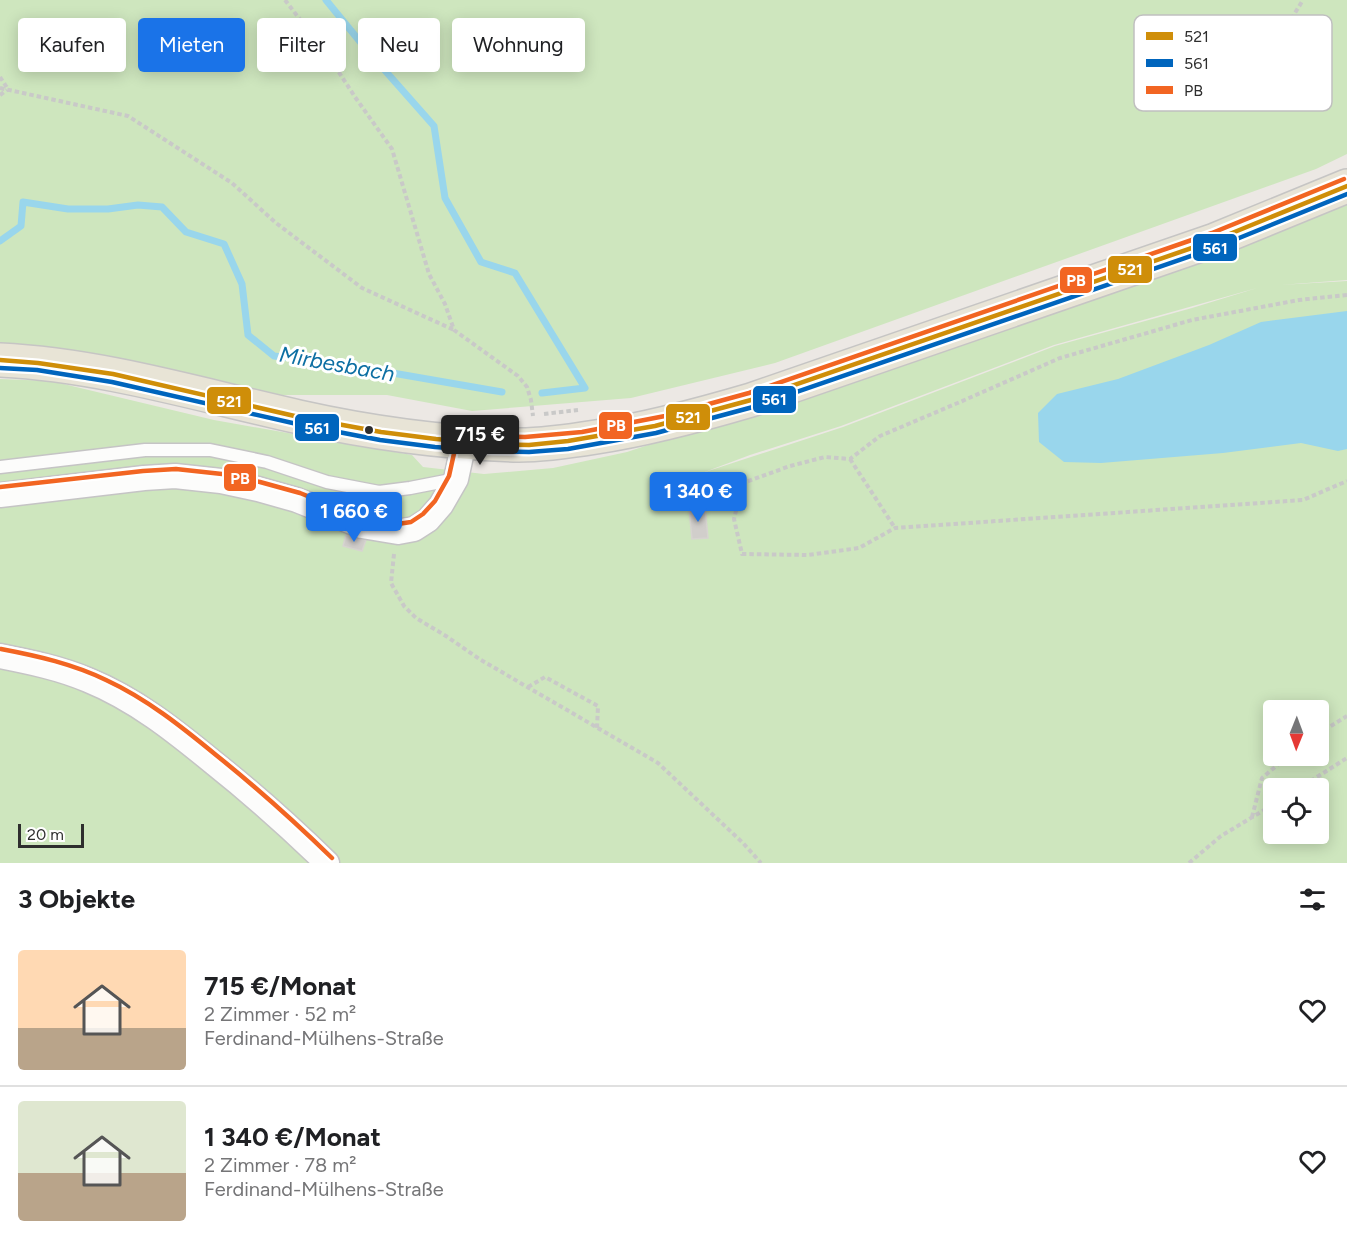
<!DOCTYPE html>
<html lang="de">
<meta charset="utf-8">
<style>
body{margin:0;font-family:Figtree,sans-serif;background:#f6f6f6;color:#202124;height:100vh;display:flex;flex-direction:column;font-size:22px;white-space:nowrap}
*{box-sizing:border-box;margin:0}
p{font-size:20px;color:#757577}
.icon{flex:none;width:33px;height:33px;fill:none;stroke:currentColor;stroke-width:2;stroke-linecap:round;stroke-linejoin:round}
.map{position:relative;height:863px;overflow:hidden}
.sheet{display:flex;flex-direction:column;background:#fff;flex:1}
.sheet>*{flex:none}
.hud{position:absolute;left:18px;top:18px;width:600px;height:54px;display:flex;gap:12px}
.needle{width:39px;rotate:181deg}
.fabs{position:absolute;left:1263px;top:700px;display:grid;gap:12px}
.fabs a{display:grid;place-items:center;width:66px;height:66px;border-radius:6px;background:#fff;box-shadow:0 3px 15px #0003;font-size:30px}
.scale{position:absolute;left:18px;bottom:15px;width:66px;box-sizing:border-box;padding-left:6px;border:3px solid #2e2e2e;border-top:0;font-size:16px;line-height:21px;white-space:nowrap;color:#2e2e2e;-webkit-text-stroke:4px #fff;paint-order:stroke}
.price{position:absolute;translate:-50% -51px;padding:0 14px;border-radius:6px;background:#1a73e8;color:#fff;font-size:20px;line-height:39px;filter:drop-shadow(0 2px 3px #0008)}
.price::after{content:'';position:absolute;left:50%;top:36px;width:18px;height:14px;margin-left:-9px;background:inherit;clip-path:polygon(0 0,100% 0,50% 100%)}
.price.active{background:#222;color:#fff}
ul{padding:0;list-style:none}
li{display:flex;align-items:center;gap:18px;height:150px;padding:0 18px}
li+li{border-top:2px solid #e0e0e0}
li span{display:grid;place-items:center;flex:none;width:168px;height:120px;border-radius:6px;color:#555}
li>.icon{margin-inline-start:auto}
span .icon{width:72px;height:72px;fill:#fffc;stroke-width:1}
li b{font-size:26px}
h2{display:flex;justify-content:space-between;align-items:center;height:72px;padding:0 18px;font-size:26px}
.pill{padding:0 21px;border-radius:6px;background:#fff;box-shadow:0 3px 15px #0003;font-size:21px;line-height:54px}
.pill.active{background:#1a73e8;color:#fff}
.map>svg:first-child{display:block}
</style>
<div class="map">
<svg width="1347" height="863" viewBox="0 0 1347 863">
<rect width="100%" height="100%" fill="#ece8e4"/>
<!-- green -->
<path fill="#cee6be" fill-rule="evenodd" d="M0 0H1347V154L1316 169 775 363 631 398 472 411 387 395H277L0 345Z
M1347 198V280L1280 285 1347 281V863H0V379L51 381 214 420 412 455 423 467 484 474 553 468 627 452 812 391ZM1257 288 1192 308 1055 346 843 427 702 473 750 455 841 426 1054 345ZM1274 711H1318V756H1274ZM1274 789H1318V834H1274Z"/>
<!-- water -->
<path fill="#99d6ec" d="M1347 311V449L1338 451 1301 443 1223 453 1101 463 1064 462 1039 442 1038 413 1057 394 1118 379 1209 345 1261 322Z"/>
<g fill="none" stroke-linecap="round" stroke-linejoin="round">
<!-- stream -->
<path stroke="#99d6ec" stroke-width="7" d="M326 0 366 49 434 126 445 198 481 262 515 273 585 388 542 393
M0 241 21 226 23 202 68 209H108L138 205 162 207 186 232 224 244 242 284 248 335 274 356 335 363 502 392"/>
</g>
<!-- building -->
<path fill="#d1cecb" stroke="#d7d4d0" stroke-width="1.5" d="M705 507 708 538 692 539 689 508Z
M346 535 366 540 362 551 343 546Z"/>
<g fill="none" stroke-linecap="round" stroke-linejoin="round">
<!-- service casing -->
<g stroke="#c5c4c5" stroke-width="15">
<path id="service" d="M0 467 145 450H210L267 462 327 482 379 492 410 488 456 479"/>
</g>
<!-- minor casing -->
<g stroke="#c5c4c5" stroke-width="27">
<path id="minor" d="M0 495 144 478 175 476 221 481 258 489 297 500 362 526 398 532 414 529 428 520 441 505 456 479 464 442
M0 656C30 662 60 668 88 680 135 699 175 731 214 763 253 794 291 828 327 863"/>
</g>
<!-- primary casing -->
<g stroke="#c6c5c4" stroke-width="36">
<path id="primary" d="M0 360C102 365 200 395 299 417 371 433 445 443 519 445 545 445 571 441 596 437 649 429 700 415 751 400L1215 240 1347 186"/>
</g>
<!-- path -->
<path stroke="#c9c9c8" stroke-width="4" stroke-dasharray="4.5 3" stroke-linecap="butt" d="M285 0 329 57 355 97 392 149 429 274 445 304 454 330 518 376 527 387 531 400 533 416
M0 77 8 89
M0 88 128 116 232 183 276 223 362 288 454 330
M0 95 7 90
M1145 110 1213 93 1270 53 1303 0
M1347 295 1299 300 1192 320 1060 358 960 402 880 436 850 459 825 457 790 466 743 483 734 519 742 554 808 555 859 548 895 528 1303 500 1347 481
M544 414 578 410
M850 459 895 528
M394 554 391 583 404 606 416 618 446 636 481 660 658 763 743 843 761 863
M528 687 545 677 598 706 597 728
M1318 734 1347 716
M1298 789 1347 758
M1252 817 1262 778 1288 756
M1189 863 1221 836 1274 804"/>
<!-- service -->
<use href="#service" stroke="#fcfcfb" stroke-width="12"/>
<!-- minor -->
<use href="#minor" stroke="#fcfcfb" stroke-width="24"/>
<!-- primary -->
<use href="#primary" stroke="#e8e4d6" stroke-width="33"/>
<!-- bus-1 casing -->
<g stroke="#fff" stroke-width="9">
<path id="bus-1" d="M0 360 38 363 113 374 299 417 381 432 436 439 491 444 529 445 568 441 655 426 751 400 1215 240 1347 186"/>
</g>
<!-- bus-2 casing -->
<g stroke="#fff" stroke-width="9">
<path id="bus-2" d="M0 368 37 370 112 382 297 424 380 440 435 447 491 451 529 452 568 449 656 433 753 407 1217 247 1347 194"/>
</g>
<!-- bus-3 casing -->
<g stroke="#fff" stroke-width="9">
<path id="bus-3" d="M0 487 143 471 176 469 222 474 260 482 300 493 364 519 398 524 411 522 423 514 435 501 449 476 457 440 461 435 525 437 582 432 665 416 749 393 1212 233 1344 179
M1 649C38 656 73 664 106 680 147 699 182 727 216 755 256 787 295 822 332 858"/>
</g>
<!-- bus-1 -->
<use href="#bus-1" stroke="#cf8e09" stroke-width="4.5"/>
<!-- bus-2 -->
<use href="#bus-2" stroke="#0065bd" stroke-width="4.5"/>
<!-- bus-3 -->
<use href="#bus-3" stroke="#f26522" stroke-width="4.5"/>
</g>
<!-- markers -->
<circle fill="#2e2e2e" stroke="#fff" stroke-width="2" cx="369" cy="430" r="5"/>
<g text-anchor="middle" dominant-baseline="central" stroke-width="6" stroke-linejoin="round" paint-order="stroke">
<!-- water labels -->
<g font-size="22" font-style="italic" fill="#0d6fa3" stroke="#fff">
<text transform="translate(337 364) rotate(10)">Mirbesbach</text>
</g>
</g>
<!-- legend -->
<rect x="1134" y="15" width="198" height="96" rx="9" fill="#fff" stroke="#c0c0c0" stroke-width="1.5"/>
<rect x="1146" y="32" width="27" height="8" fill="#cf8e09"/>
<rect x="1146" y="59" width="27" height="8" fill="#0065bd"/>
<rect x="1146" y="86" width="27" height="8" fill="#f26522"/>
<g font-size="16" fill="#2e2e2e">
<text x="1184" y="42">521</text>
<text x="1184" y="69">561</text>
<text x="1184" y="96">PB</text>
</g>
<g stroke="#fff" stroke-width="2">
<rect x="1192" y="233" width="46" height="29" rx="6" fill="#0065bd"/>
<rect x="1107" y="255" width="46" height="29" rx="6" fill="#cf8e09"/>
<rect x="1059" y="266" width="34" height="28" rx="6" fill="#f26522"/>
<rect x="752" y="385" width="45" height="29" rx="6" fill="#0065bd"/>
<rect x="206" y="386" width="46" height="29" rx="6" fill="#cf8e09"/>
<rect x="665" y="403" width="46" height="28" rx="6" fill="#cf8e09"/>
<rect x="598" y="411" width="35" height="29" rx="6" fill="#f26522"/>
<rect x="294" y="413" width="46" height="29" rx="6" fill="#0065bd"/>
<rect x="223" y="463" width="34" height="29" rx="6" fill="#f26522"/>
</g>
<g font-size="16" text-anchor="middle" font-weight="bold" fill="#fff">
<text x="1215" y="254">561</text>
<text x="1130" y="275">521</text>
<text x="1076" y="286">PB</text>
<text x="774" y="405">561</text>
<text x="229" y="407">521</text>
<text x="688" y="423">521</text>
<text x="616" y="431">PB</text>
<text x="317" y="434">561</text>
<text x="240" y="484">PB</text>
</g>
</svg>
<div class="fabs">
<a><svg class="needle" viewBox="-14 -14 28 28"><path d="M0-13l5 13h-10z" fill="#e53935"/><path d="M0 13l5-13h-10z" fill="#757577"/></svg></a>
<a><svg class="icon" aria-label="locate" viewBox="0 0 24 24"><circle cx="12" cy="12" r="6"/><path d="M12 2v4M12 18v4M2 12h4M18 12h4"/></svg></a>
</div>
<div class="scale">20 m</div>
<b class="price active" style="left:480px;top:466px">715 €</b>
<b class="price" style="left:698px;top:523px">1 340 €</b>
<b class="price" style="left:354px;top:543px">1 660 €</b>
<div class="hud">
<a class="pill">Kaufen</a>
<a class="pill active">Mieten</a>
<a class="pill">Filter</a>
<a class="pill">Neu</a>
<a class="pill">Wohnung</a>
</div>
</div>
<section class="sheet">
<h2>3 Objekte<svg class="icon" aria-label="filters" viewBox="0 0 24 24"><path d="M4 7h16M4 17h16"/><circle cx="9" cy="7" r="2"/><circle cx="15" cy="17" r="2"/></svg></h2>
<ul>
<li><span style="background:linear-gradient(#ffd9b3 65%,#b9a48a 0)"><svg class="icon" aria-label="home" viewBox="0 0 24 24"><path d="M3 11l9-7 9 7M6 9v11h12V9"/></svg></span><div><b>715 €/Monat</b><p>2 Zimmer · 52 m²</p><p>Ferdinand-Mülhens-Straße</p></div><svg class="icon" aria-label="heart" viewBox="0 0 24 24"><path d="M12 20l-8-8c-3-5 5-10 8-4 3-6 11-1 8 4z"/></svg></li>
<li><span style="background:linear-gradient(#dfe7d0 60%,#b9a48a 0)"><svg class="icon" aria-label="home" viewBox="0 0 24 24"><path d="M3 11l9-7 9 7M6 9v11h12V9"/></svg></span><div><b>1 340 €/Monat</b><p>2 Zimmer · 78 m²</p><p>Ferdinand-Mülhens-Straße</p></div><svg class="icon" aria-label="heart" viewBox="0 0 24 24"><path d="M12 20l-8-8c-3-5 5-10 8-4 3-6 11-1 8 4z"/></svg></li>
</ul>
</section>
